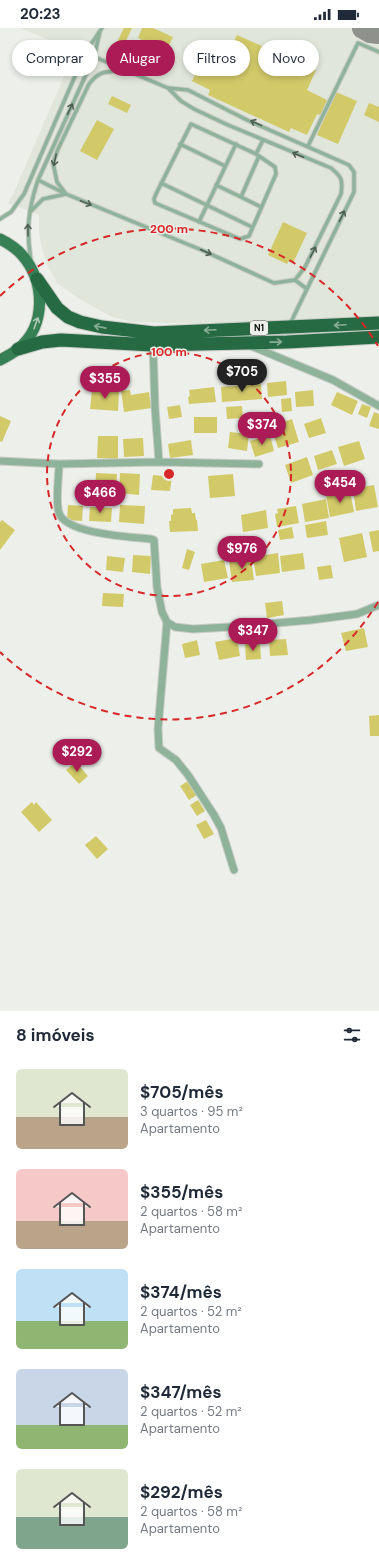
<!DOCTYPE html>
<html lang="pt">
<meta charset="utf-8">
<style>
body{margin:0;font-family:"DM Sans",sans-serif;background:#f6f6f7;color:#1f2937;height:100vh;display:flex;flex-direction:column;font-size:15px;white-space:nowrap}
*{box-sizing:border-box;margin:0}
p{font-size:13px;color:#747a83}
.icon{flex:none;width:22px;height:22px;fill:none;stroke:currentColor;stroke-width:2;stroke-linecap:round;stroke-linejoin:round}
.map{position:relative;height:983px;overflow:hidden}
.drawer{display:flex;flex-direction:column;background:#fff;flex:1}
.drawer>*{flex:none}
.hud{position:absolute;left:12px;top:12px;width:355px;height:36px;display:flex;gap:8px}
.price{position:absolute;translate:-50% -34px;padding:0 9px;border-radius:14px;background:#ab1c56;color:#fff;font-size:13px;line-height:26px;filter:drop-shadow(0 1px 2px #0008)}
.price::after{content:'';position:absolute;left:50%;top:24px;width:12px;height:9px;margin-left:-6px;background:inherit;clip-path:polygon(0 0,100% 0,50% 100%)}
.price.selected{background:#222;color:#fff}
ul{padding:0;list-style:none}
li{display:flex;align-items:center;gap:12px;height:100px;padding:0 16px}
li span{display:grid;place-items:center;flex:none;width:112px;height:80px;border-radius:6px;color:#555}
li>.icon{margin-inline-start:auto}
span .icon{width:48px;height:48px;fill:#fffc;stroke-width:1}
li b{font-size:17px}
h2{display:flex;justify-content:space-between;align-items:center;height:48px;padding:0 16px;font-size:17px}
.tag{padding:0 14px;border-radius:18px;background:#fff;box-shadow:0 2px 6px #0003;font-size:14px;line-height:36px}
.tag.selected{background:#ab1c56;color:#fff}
.status{display:flex;justify-content:space-between;align-items:center;height:28px;padding:0 20px;background:#fff;direction:ltr}
.status svg{height:11px;fill:currentColor}
.map>svg:first-child{display:block}
</style>
<div class="status"><b>20:23</b><svg viewBox="0 0 49 12"><path d="M0 12V9h3v3zM5 12V6h3v6zM10 12V3h3v9zM15 12V0h3v12zM26 1h20v11H26zM47 4h2v5h-2z"/></svg></div>
<div class="map">
<svg width="379" height="983" viewBox="0 0 379 983">
<rect width="100%" height="100%" fill="#edf0ea"/>
<!-- built -->
<path fill="#e0e6da" d="M20 0H379V288L209 296 133 294 112 289 81 272 57 255 48 239 42 220 39 207V187L8 175 14 164 75 23Z"/>
<g fill="none" stroke-linecap="round" stroke-linejoin="round">
<!-- taxiway -->
<path stroke="#8e918c" stroke-width="22" d="M363 0 370 4 379 5"/>
</g>
<!-- building -->
<path fill="#d2c969" d="M124 0H132L124 17 117 14Z
M142 0H153L173 9 162 32 152 28 157 19 138 10Z
M237 7 316 42 307 62 327 72 321 87 317 86 307 107 291 100 289 104 208 67 210 62 192 53 202 33 198 31 206 15 226 24 228 21 230 22Z
M336 64 357 73 338 116 317 107Z
M112 68 131 77 127 85 108 76Z
M369 75 379 79V94L364 87Z
M97 92 114 101 97 132 80 123Z
M283 194 307 205 293 235 289 233 287 236 268 227Z
M286 353 287 367 268 369 267 355Z
M261 356 262 371 222 374 221 359Z
M214 359 216 374 189 376 188 369 190 368 189 362Z
M92 362 119 363 118 383 90 381Z
M130 362 131 367 149 364 151 380 124 384 121 363Z
M313 362 314 378 296 379 295 364Z
M337 364 358 373 352 387 331 377Z
M291 370 292 383 282 384 281 371Z
M362 376 371 379 367 390 358 386Z
M180 377 182 389 169 391 167 379Z
M242 378 243 390 227 391 226 379Z
M374 384 379 386V401L369 398Z
M0 388 11 393 2 414 0 413Z
M194 389H217V405H194Z
M321 390 326 405 309 410 304 396Z
M292 391 299 414 278 420 271 398Z
M230 404 249 406 247 423 228 420Z
M270 407 274 423 255 429 250 413Z
M98 408H118V431L97 430Z
M143 410 144 428 124 429 123 411Z
M191 412 193 427 170 430 168 416Z
M359 413 365 431 344 438 338 419Z
M332 422 337 436 318 442 314 428Z
M307 429 313 447 291 455 285 437Z
M96 445 117 446 116 468 95 467Z
M120 445 140 446 139 467 119 465Z
M233 446 235 468 210 470 208 448Z
M153 447 172 449 170 463 151 462Z
M374 457 378 479 356 483 353 461Z
M350 463 354 484 330 489 326 467Z
M326 471 329 490 305 494 302 476Z
M68 477 83 478 82 493 67 492Z
M120 477 145 478 144 496 119 494Z
M296 478 299 495 277 499 275 486 278 485 277 481Z
M90 479 112 480 111 494 89 493Z
M191 480 192 485H195L196 492H197L198 503 170 504 169 493H171V487L173 486V481Z
M266 482 268 500 243 504 241 487Z
M2 492 15 502 0 522V494Z
M326 493 328 507 307 510 305 497Z
M292 499 294 510 280 512 278 502Z
M379 502V523L373 524 369 504Z
M362 505 367 529 344 534 339 510Z
M187 521 195 524 189 542 182 540Z
M278 525 280 545 256 548 253 529Z
M303 525 305 541 282 544 280 528Z
M133 527 151 528 150 546 132 544Z
M107 528 125 530 123 544 106 542Z
M251 530 254 552 232 554 229 533Z
M224 532 228 550 204 554 201 536Z
M331 537 333 550 319 552 317 539Z
M103 565 124 566 123 579 102 578Z
M282 573 284 587 267 590 265 575Z
M364 600 368 619 346 623 341 605Z
M237 610 240 628 219 632 215 614Z
M286 611 288 627 270 628 269 612Z
M197 612 200 627 185 630 182 616Z
M260 615 261 631 246 632 245 616Z
M379 687V708H370L369 688Z
M76 734 88 748 79 756 66 742Z
M188 753 197 767 189 772 180 758Z
M198 772 205 783 197 788 190 777Z
M32 774 34 777 36 774 52 792 39 804 21 784Z
M206 792 214 806 204 811 196 797Z
M96 808 108 821 97 831 85 817Z"/>
<g fill="none" stroke-linecap="round" stroke-linejoin="round">
<!-- lane casing -->
<g stroke="#c9ccc6" stroke-width="5.5">
<path id="lane" d="M85 25 168 60 188 62 249 93 349 137 354 144V164L290 296
M180 116 225 138
M308 118 358 15 379 24
M256 126 191 96 156 166 154 171 155 175 240 211 249 208 276 146 275 139 256 126 263 112
M259 128 241 169 261 179
M38 152 66 166 204 223 274 255 295 252 305 239 341 166C343 152 342 149 331 140L228 97 194 81 181 73 168 60
M161 155 252 199
M216 157 241 169
M30 184 43 171 66 166 57 154 53 135 58 121 89 56C100 42 105 44 123 43
M0 191 11 184 24 166 85 25 102 0
M199 194 236 116
M31 233C26 202 28 182 38 152L94 29 100 3
M295 252 307 261"/>
</g>
<!-- street casing -->
<g stroke="#c9ccc6" stroke-width="9">
<path id="street" d="M153 317 155 380 159 434
M251 318 333 352 379 378
M0 433 59 436 159 434 259 436
M59 436C59 450 55 472 59 485 66 506 131 509 151 511L154 512 157 559 162 584 167 594 175 599 193 601 230 599 311 592 357 586 379 577
M167 594 158 701 159 720 176 732 188 747 214 787 221 800 234 842"/>
</g>
<!-- primary casing -->
<g stroke="#c9ccc6" stroke-width="13">
<path id="primary" d="M0 211C8 215 16 220 22 227 45 253 47 298 18 321 13 325 6 329 0 332"/>
</g>
<!-- highway casing -->
<g stroke="#c9ccc6" stroke-width="15">
<path id="highway" d="M37 251 57 280 68 289 80 294 102 299 154 305 379 295
M18 321 42 314 61 312 153 317 287 314 379 309"/>
</g>
<!-- lane -->
<use href="#lane" stroke="#8fb39a" stroke-width="3.5"/>
<!-- street -->
<use href="#street" stroke="#8fb39a" stroke-width="7"/>
<!-- primary -->
<use href="#primary" stroke="#378055" stroke-width="11"/>
<!-- highway -->
<use href="#highway" stroke="#256a43" stroke-width="13"/>
</g>
<!-- one-way arrows -->
<defs><path id="oneway-shaft" d="M-6 0H5M1.5-3L5.5 0L1.5 3" fill="none" stroke-width="1.6" stroke-linecap="round" stroke-linejoin="round"/></defs>
<g stroke="#4e6052">
<use href="#oneway-shaft" transform="translate(70 81) rotate(-65)"/>
<use href="#oneway-shaft" transform="translate(256 95) rotate(-156)"/>
<use href="#oneway-shaft" transform="translate(298 127) rotate(-157)"/>
<use href="#oneway-shaft" transform="translate(55 132) rotate(102)"/>
<use href="#oneway-shaft" transform="translate(86 175) rotate(22)"/>
<use href="#oneway-shaft" transform="translate(342 188) rotate(-64)"/>
<use href="#oneway-shaft" transform="translate(28 202) rotate(-91)"/>
<use href="#oneway-shaft" transform="translate(206 224) rotate(24)"/>
<use href="#oneway-shaft" transform="translate(313 224) rotate(-63)"/>
</g>
<use stroke="#adc9b6" href="#oneway-shaft" transform="translate(36 295) rotate(-71)"/>
<g stroke="#89ad96">
<use href="#oneway-shaft" transform="translate(340 297) rotate(177)"/>
<use href="#oneway-shaft" transform="translate(100 299) rotate(-169)"/>
<use href="#oneway-shaft" transform="translate(210 302) rotate(177)"/>
<use href="#oneway-shaft" transform="translate(276 314) rotate(-1)"/>
</g>
<!-- distance rings -->
<g fill="none" stroke="#d62828" stroke-width="2" stroke-dasharray="7 5">
<circle cx="169" cy="446" r="122"/>
<path d="M378 574A245 245 0 0 1 0 624M0 268A245 245 0 0 1 378 318"/>
</g>
<g text-anchor="middle" dominant-baseline="central" stroke-width="3" stroke-linejoin="round" paint-order="stroke">
<!-- shield labels -->
<rect fill="#edf0ea" stroke="#50514e" stroke-width="1" x="250" y="293" width="18" height="14" rx="3"/>
<g font-size="9" font-weight="bold" fill="#0c0d0b">
<text x="259" y="300">N1</text>
</g>
</g>
<circle cx="169" cy="446" r="6" fill="#d62828" stroke="#edf0ea" stroke-width="2"/>
<g font-size="12" text-anchor="middle" font-weight="bold" fill="#d62828" stroke="#edf0ea" stroke-width="3" stroke-linejoin="round" paint-order="stroke">
<text x="169" y="205">200 m</text>
<text x="169" y="328">100 m</text>
</g>
</svg>
<b class="price selected" style="left:242px;top:365px">$705</b>
<b class="price" style="left:105px;top:372px">$355</b>
<b class="price" style="left:262px;top:418px">$374</b>
<b class="price" style="left:340px;top:476px">$454</b>
<b class="price" style="left:100px;top:486px">$466</b>
<b class="price" style="left:242px;top:542px">$976</b>
<b class="price" style="left:253px;top:624px">$347</b>
<b class="price" style="left:77px;top:745px">$292</b>
<div class="hud">
<a class="tag">Comprar</a>
<a class="tag selected">Alugar</a>
<a class="tag">Filtros</a>
<a class="tag">Novo</a>
</div>
</div>
<section class="drawer">
<h2>8 imóveis<svg class="icon" aria-label="filters" viewBox="0 0 24 24"><path d="M4 7h16M4 17h16"/><circle cx="9" cy="7" r="2"/><circle cx="15" cy="17" r="2"/></svg></h2>
<ul>
<li><span style="background:linear-gradient(#dfe7d0 60%,#b9a48a 0)"><svg class="icon" aria-label="home" viewBox="0 0 24 24"><path d="M3 11l9-7 9 7M6 9v11h12V9"/></svg></span><div><b>$705/mês</b><p>3 quartos · 95 m²</p><p>Apartamento</p></div></li>
<li><span style="background:linear-gradient(#f6c9c9 65%,#b9a48a 0)"><svg class="icon" aria-label="home" viewBox="0 0 24 24"><path d="M3 11l9-7 9 7M6 9v11h12V9"/></svg></span><div><b>$355/mês</b><p>2 quartos · 58 m²</p><p>Apartamento</p></div></li>
<li><span style="background:linear-gradient(#bfe0f5 65%,#8fb573 0)"><svg class="icon" aria-label="home" viewBox="0 0 24 24"><path d="M3 11l9-7 9 7M6 9v11h12V9"/></svg></span><div><b>$374/mês</b><p>2 quartos · 52 m²</p><p>Apartamento</p></div></li>
<li><span style="background:linear-gradient(#c9d6e8 70%,#8fb573 0)"><svg class="icon" aria-label="home" viewBox="0 0 24 24"><path d="M3 11l9-7 9 7M6 9v11h12V9"/></svg></span><div><b>$347/mês</b><p>2 quartos · 52 m²</p><p>Apartamento</p></div></li>
<li><span style="background:linear-gradient(#dfe7d0 60%,#7fa58c 0)"><svg class="icon" aria-label="home" viewBox="0 0 24 24"><path d="M3 11l9-7 9 7M6 9v11h12V9"/></svg></span><div><b>$292/mês</b><p>2 quartos · 58 m²</p><p>Apartamento</p></div></li>
</ul>
</section>
